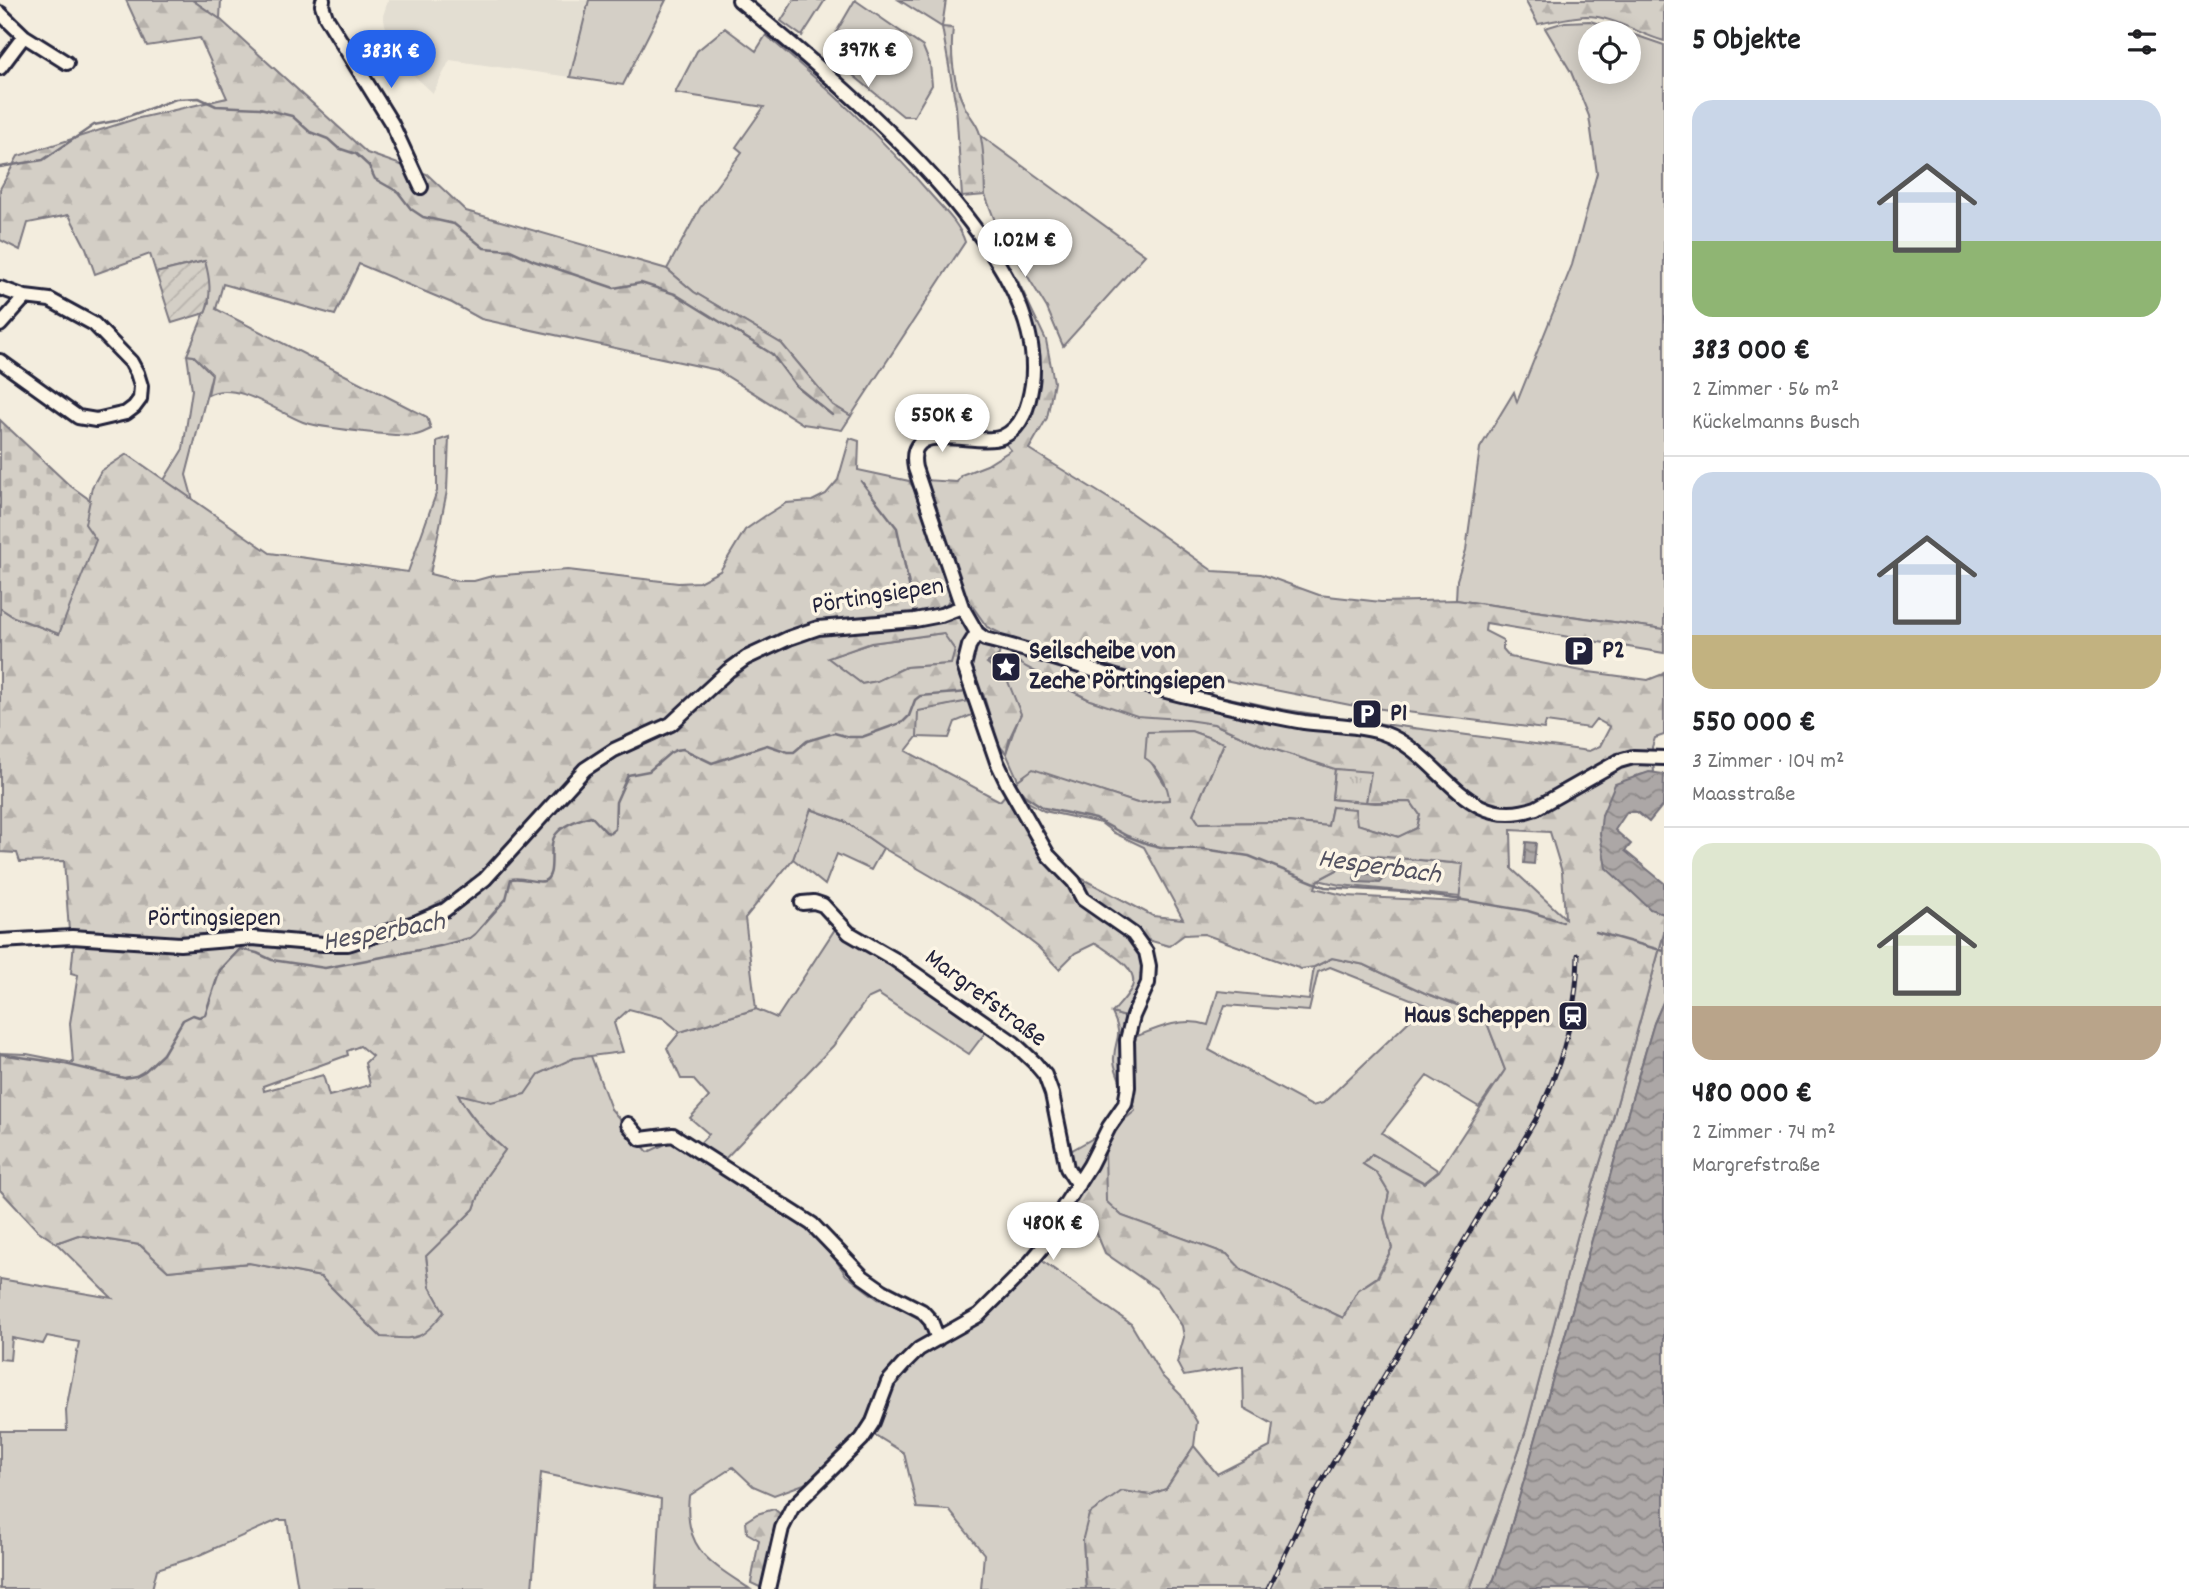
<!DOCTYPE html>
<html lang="de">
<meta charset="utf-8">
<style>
body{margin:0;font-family:Dekko,sans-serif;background:#f2f2f2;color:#202124;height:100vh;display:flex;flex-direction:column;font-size:26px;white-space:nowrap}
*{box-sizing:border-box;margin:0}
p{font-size:23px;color:#757577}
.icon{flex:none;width:38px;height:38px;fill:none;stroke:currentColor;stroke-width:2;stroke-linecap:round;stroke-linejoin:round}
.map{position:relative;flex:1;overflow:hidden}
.details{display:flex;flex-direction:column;background:#fff;width:525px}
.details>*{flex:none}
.tools{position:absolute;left:1578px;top:21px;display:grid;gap:14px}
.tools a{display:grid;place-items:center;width:63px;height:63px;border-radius:50%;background:#fff;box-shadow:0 4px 18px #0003;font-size:35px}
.price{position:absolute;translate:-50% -60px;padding:0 16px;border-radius:24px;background:#fff;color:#222;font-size:23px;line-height:46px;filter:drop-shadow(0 2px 4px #0008)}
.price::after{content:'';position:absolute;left:50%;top:42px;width:21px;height:16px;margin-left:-10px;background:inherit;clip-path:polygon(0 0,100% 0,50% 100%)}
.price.active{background:#2563eb;color:#fff}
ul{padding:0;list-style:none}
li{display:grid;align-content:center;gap:14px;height:371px;padding:0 28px}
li+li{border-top:2px solid #e0e0e0}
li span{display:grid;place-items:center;height:217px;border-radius:21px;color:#555}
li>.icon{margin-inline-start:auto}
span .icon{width:126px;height:126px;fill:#fffc;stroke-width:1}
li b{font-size:30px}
h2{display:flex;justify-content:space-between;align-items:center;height:84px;padding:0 28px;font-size:30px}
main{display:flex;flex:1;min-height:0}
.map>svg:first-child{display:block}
</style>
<main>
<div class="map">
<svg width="1664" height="1589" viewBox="0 0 1664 1589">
<defs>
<pattern id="forest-firs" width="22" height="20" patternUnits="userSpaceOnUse" patternTransform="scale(1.75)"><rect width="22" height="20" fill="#d4cfc6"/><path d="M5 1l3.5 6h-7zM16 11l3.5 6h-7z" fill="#b6b1ab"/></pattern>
<pattern id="cemetery-stones" width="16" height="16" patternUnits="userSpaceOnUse" patternTransform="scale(1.75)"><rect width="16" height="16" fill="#d4cfc6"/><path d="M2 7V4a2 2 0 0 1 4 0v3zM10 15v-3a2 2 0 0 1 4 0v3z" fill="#b6b1ab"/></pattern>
<pattern id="park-tufts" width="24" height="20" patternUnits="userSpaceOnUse" patternTransform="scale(1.75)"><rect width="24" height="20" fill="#d4cfc6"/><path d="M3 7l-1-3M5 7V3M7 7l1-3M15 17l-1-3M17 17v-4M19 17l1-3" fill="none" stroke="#b6b1ab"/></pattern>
<pattern id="garden-furrows" width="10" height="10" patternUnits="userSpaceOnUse" patternTransform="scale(1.75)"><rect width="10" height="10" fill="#d4cfc6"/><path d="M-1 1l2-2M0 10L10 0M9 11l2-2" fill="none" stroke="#b6b1ab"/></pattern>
<pattern id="water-waves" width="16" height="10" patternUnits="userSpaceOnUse" patternTransform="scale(1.75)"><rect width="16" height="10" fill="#aca7a6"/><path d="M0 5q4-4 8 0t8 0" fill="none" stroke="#8c8888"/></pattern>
</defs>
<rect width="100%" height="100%" fill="#f3edde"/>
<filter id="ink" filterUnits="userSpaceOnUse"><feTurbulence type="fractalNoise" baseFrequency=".0143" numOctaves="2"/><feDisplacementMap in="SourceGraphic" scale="14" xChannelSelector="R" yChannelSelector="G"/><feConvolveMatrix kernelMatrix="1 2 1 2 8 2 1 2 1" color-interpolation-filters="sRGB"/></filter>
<g filter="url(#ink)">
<!-- built -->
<path fill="#e3ded2" d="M388 0H589L570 77 450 60 433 93 393 56 383 16Z"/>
<!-- grass -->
<path fill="#d4cfc6" stroke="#7b7880" stroke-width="2" fill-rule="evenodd" d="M192 0H221L220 19Z
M589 0H666L623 85 570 77Z
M794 0H825L802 36 781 21Z
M855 0 923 47 930 64 932 85 914 116H903L832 58 830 43Z
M899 0H946L942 27Z
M1590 21 1629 33H1591V72H1629V33L1664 45V629L1456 600 1457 580 1466 550 1480 448 1514 392 1517 402 1572 265 1597 173 1589 116 1571 72 1545 28 1565 22Z
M725 28 756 51 766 35C824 85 881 136 931 195 944 210 959 223 965 242L851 416 833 405 782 344 694 292 667 269 700 208 742 152 736 147 764 107 675 93 697 51Z
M980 135 1145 255 1063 346 1047 308 997 226 985 195Z
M187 355 194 356 212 374 186 475 193 500 164 480 183 449 192 390Z
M944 633 955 650 952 664 906 667 877 681 862 684 827 658 871 643Z
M1013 658 1041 676 1090 700 1214 724 1264 746 1335 769 1332 799 1375 803 1411 802 1420 815 1417 828 1399 837 1356 824 1332 807 1328 826 1287 822 1199 823 1193 814 1224 743 1191 731 1147 733 1151 762 1169 791V800L1137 803 1033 770 1018 780 1006 753 1020 713 986 663Z
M972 700 977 713 955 722 949 738 917 737V711Z
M810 809 844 821 883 848 871 870 837 854 825 885 793 859Z
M1365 855 1464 864 1460 897 1340 885 1318 880Z
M837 926 988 1029 969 1054 878 994 867 999 833 1046 723 1161 696 1147 709 1134 690 1118 709 1097 693 1079H681L667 1048 680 1032 756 1009 777 1018Z
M1664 933V1000L1654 1023 1638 1077 1506 1544 1494 1579 1488 1589H1470L1526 1430 1578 1234 1607 1140Z
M1332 958 1365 965 1425 993 1484 1015 1505 1070 1479 1107 1427 1076 1382 1133 1439 1171 1425 1183 1372 1154 1363 1164 1377 1173 1389 1193 1384 1218 1392 1248 1377 1277 1358 1290 1343 1318 1242 1270 1227 1254 1122 1216 1105 1201V1145L1118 1125 1135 1111 1131 1098 1130 1039C1155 1029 1181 1016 1208 1025L1218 991 1309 1000 1314 967ZM1330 967 1426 1005 1323 1103 1312 1106 1209 1050 1225 1005 1309 1011 1318 972Z
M1112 1013 1129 1018 1124 1083 1120 1081C1118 1074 1113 1065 1114 1058 1115 1036 1124 1038 1112 1013Z
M591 1056 611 1109 648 1152 670 1142 682 1144 807 1225 824 1243 846 1275 878 1299 912 1313 923 1323 930 1337 885 1383 859 1431 831 1462 804 1484 774 1495 753 1486 733 1467 689 1496C683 1550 711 1563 750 1589H656L661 1499 541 1473 532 1589H298L287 1520H278L195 1557 157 1569 152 1589H0V1431H67L66 1410 79 1342 47 1336 43 1344 12 1338 10 1360 0 1359V1279L112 1298 56 1243 78 1235 140 1245 168 1271 250 1263 321 1277 381 1337 443 1312 430 1287 426 1256 474 1209 485 1178 505 1150C486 1133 469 1116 458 1094L539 1074 574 1057Z
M1041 1260 1131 1324 1162 1376 1181 1395 1197 1422 1194 1446 1166 1489 1150 1495 1122 1491 1083 1538 1086 1589H981L984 1554 949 1510 917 1508 904 1453 872 1433 887 1393 911 1361 933 1345 975 1325Z"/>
<!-- forest -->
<path fill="url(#forest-firs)" stroke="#7b7880" stroke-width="2" fill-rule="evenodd" d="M126 0H192L220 19 367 153 427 174 466 211 667 269 694 292 782 344 833 405 851 416 842 430 803 424 717 370 481 319 452 303 359 264 335 315 223 284 216 309 427 417 431 429C426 431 421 434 416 435 404 438 316 427 303 422 277 412 237 380 208 395L212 374 194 356 187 355 209 302 204 261 156 273 150 254 95 274 86 248 69 215 28 223 20 250 0 240V189L18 156 135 119 227 98 200 38 147 46Z
M1525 0H1664V41C1638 34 1613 16 1586 16 1570 17 1553 21 1538 24Z
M942 27 953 28C950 52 953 83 964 105 968 115 977 122 980 134 985 152 984 176 985 195L962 197 956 106Z
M1011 276 1017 279 1046 340 1054 382 1047 418 1029 449 1121 506 1213 571 1261 574 1319 595 1381 602 1456 600 1664 629V653L1486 623 1485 631 1503 640V649L1510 657 1582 671 1648 680 1663 674 1664 671V735L1655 738 1652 747 1654 772 1635 776 1602 815 1650 909 1664 914V933L1607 1140 1578 1234 1526 1430 1470 1589H1086L1083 1538 1089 1514 1122 1491 1150 1495 1166 1489 1194 1446 1217 1474 1270 1447 1273 1424 1244 1408 1243 1366 1184 1376 1177 1363 1184 1337 1182 1326 1157 1289 1105 1253 1092 1222 1048 1244C1065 1212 1077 1189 1067 1153L1097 1136 1105 1145 1106 1201 1122 1216 1227 1254 1242 1270 1343 1318 1358 1290 1378 1277 1392 1248 1384 1218 1389 1193 1377 1173 1363 1164 1372 1154 1424 1183 1439 1171 1505 1070 1484 1015 1425 993 1365 965 1332 958 1314 967 1301 969 1204 934 1184 935 1169 946 1141 938 1145 985 1129 1018 1112 1013C1118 1006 1128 996 1132 987 1140 968 1108 952 1096 943L1075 953 1059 969 1038 947 991 911 883 848 844 821 811 809 793 859 745 918 756 1009 680 1032 663 1018 629 1009 614 1023 623 1052 574 1058 539 1074 525 1094 491 1102 458 1094C469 1117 486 1133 505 1150L485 1178 474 1209 426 1256 430 1287 444 1312C420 1342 418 1339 381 1337L321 1277 249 1263 168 1271 140 1245 78 1235 56 1243 37 1230 0 1190V1053L27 1054 73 1063 70 1023 78 975 71 973 74 942 154 949 206 947 247 943 315 948 446 913 590 770 611 755 657 736 733 673 759 657 818 633 932 622 957 616 963 618C971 641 978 641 1000 648L999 655 987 663 1007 679 1021 714 1010 737 1006 753 993 739 979 699 918 711 917 737 906 751 1000 801 1018 780 1033 769 1137 803 1169 800C1169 786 1157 765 1145 758L1147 732 1191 731 1224 743 1193 814 1199 823 1287 822 1328 826 1332 807 1355 809 1357 824 1398 837 1417 828 1420 815 1411 802H1366L1370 773 1335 769 1264 746 1214 724 1180 719 1137 716 1090 700 1026 667 1013 658 1000 633 987 627 959 587 924 480 957 482 961 475 987 465 1011 450 1005 443C1009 440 1015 438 1019 434 1034 418 1042 377 1039 355 1036 328 1021 301 1011 276ZM943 633 955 650 951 664 906 667 877 681 862 684 828 658 871 643ZM1214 678 1350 705 1544 729 1546 722 1589 728 1596 719 1610 727 1600 746 1589 751 1353 720 1281 709 1211 694ZM1021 798 1044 811 1101 823 1114 833 1144 847 1183 919 1153 916 1075 875 1049 852ZM1511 830 1550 832 1562 872 1565 918 1512 869ZM1365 855 1463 864 1459 902 1347 896 1315 888 1318 880ZM360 1046 372 1056 365 1063 370 1085 329 1096 323 1075 264 1091 263 1086 348 1055 347 1051Z
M449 437 447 491 430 574 458 581H474L492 576 568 570 678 583 699 582 720 571 745 530 765 516 786 503 812 501 826 494 838 480 850 438 859 441 858 470 909 481 918 495 951 596 945 607 924 614 825 620 787 633 745 653 719 671 660 726 610 746 583 764 465 889 401 923 357 936 321 938 248 930 182 938 69 931 64 861 20 862 17 853 0 852V608L14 617 59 634 92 487 101 471 127 454 270 553 408 572 437 491V441Z
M774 1509 783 1516 764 1589 751 1583 759 1540 747 1533 746 1521 757 1514Z"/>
<!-- cemetery -->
<path fill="url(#cemetery-stones)" stroke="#7b7880" stroke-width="2" d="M0 420 68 484 90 500 85 524 96 540 59 634 14 617 0 608Z"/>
<!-- park -->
<path fill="url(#park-tufts)" stroke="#7b7880" stroke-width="2" d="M1335 769 1371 772 1366 802 1332 799Z"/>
<!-- garden -->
<path fill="url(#garden-furrows)" stroke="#7b7880" stroke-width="2" d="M205 261C210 279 212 295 205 313L172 323 156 273Z"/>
<!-- water -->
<path fill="url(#water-waves)" stroke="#75727b" stroke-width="2" d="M1649 772 1664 774 1663 805 1649 822 1637 812H1627L1615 830 1631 844 1625 851 1664 883V914L1650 909 1606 868 1600 834 1602 815 1615 784Z
M1526 842 1536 843 1534 864 1524 863Z
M1377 869 1384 873 1385 878 1380 883 1355 882 1354 878 1357 874H1372Z
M1664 1000V1589H1488L1494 1579 1506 1544 1638 1077 1654 1023Z"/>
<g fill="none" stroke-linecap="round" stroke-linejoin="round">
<!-- stream -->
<path stroke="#75727b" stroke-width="2.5" d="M0 167 43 160 94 125 115 121 176 99 199 98 216 106 260 108 292 116 310 132 328 139 338 148 356 154 369 166 375 179 398 192 411 209 423 217 454 224 484 248 510 250 534 261 614 288 641 283 675 294 772 354 796 386 832 415
M861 481 897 528 914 609
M978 691 983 694 1001 755 1015 783 1024 795 1044 808 1096 819 1127 836 1148 844 1165 848 1204 849 1249 856 1325 887 1405 892 1463 900 1528 911 1563 922
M1596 932 1664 951
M0 1054 61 1063 124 1078 136 1076 145 1071 163 1054 183 1020 193 1015 199 1017 205 1015 220 970 240 949 257 953 272 960 325 968 440 946 470 938 475 934 506 899 511 879C522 876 536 884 544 881 558 875 546 846 556 834 563 825 580 819 591 816L606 832 610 833 615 829 616 802 628 775 649 771 670 753 676 750 683 749 712 763 767 745 788 752H794L807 741 834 733 849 737H862L903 722 909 716 915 700 920 696 968 692"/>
<!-- minor casing -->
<g stroke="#22223b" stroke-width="18">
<path id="minor" d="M323 0 322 5 326 17 392 124 421 187
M739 0C832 78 1050 250 1032 384 1029 404 1023 428 1002 437 976 448 905 416 915 468L962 607
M0 13 24 36 67 63
M0 68 24 36
M0 288 25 297 50 300 94 324 131 362 137 373 141 386 140 399 134 407 126 413 96 420 78 417 0 361
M0 325 25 297
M802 903 814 902 823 905 849 933 894 959 1014 1043 1034 1062 1045 1075 1052 1094 1067 1168 1078 1185
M0 941 72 937 180 944 252 938 323 944H348L417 922 445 910 485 879 585 769 614 750 671 724 728 671 746 658 789 638 818 628 915 620 941 615 962 607 977 633 985 639C1054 656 1121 681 1190 697 1227 706 1266 716 1304 722 1331 725 1357 725 1383 733 1442 754 1464 834 1536 808L1619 761 1633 757 1664 758
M628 1124 641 1139 673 1135 812 1224 863 1277 883 1291 922 1311 931 1321 938 1339
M768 1589 782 1528 792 1508 862 1439 873 1422 888 1382 903 1365 919 1349 979 1315 1023 1271 1044 1246 1064 1206 1090 1165 1109 1127 1125 1104 1128 1087 1127 1040 1133 1016 1148 983 1149 966 1146 952 1133 934 1083 899 1074 882 1048 855 1007 783 997 762 964 666 969 646 977 633"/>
</g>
<!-- minor -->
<use href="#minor" stroke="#fcf5e5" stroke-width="12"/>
<!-- rail casing -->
<g stroke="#22223b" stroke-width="5">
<path id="rail" d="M1268 1589 1314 1495 1536 1119C1561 1068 1577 1012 1578 955"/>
</g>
<!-- rail -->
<use href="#rail" stroke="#fcf5e5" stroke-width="2.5" stroke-dasharray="8" stroke-linecap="butt"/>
</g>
</g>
<!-- icons -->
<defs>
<g id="parking-square" transform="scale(1.575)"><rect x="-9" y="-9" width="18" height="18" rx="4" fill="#22223b" stroke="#fcf5e5"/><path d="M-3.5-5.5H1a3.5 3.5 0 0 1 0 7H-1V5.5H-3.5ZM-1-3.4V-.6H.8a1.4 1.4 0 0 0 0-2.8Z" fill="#fff"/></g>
<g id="sight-square" transform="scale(1.575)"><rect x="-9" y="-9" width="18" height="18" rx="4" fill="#22223b" stroke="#fcf5e5"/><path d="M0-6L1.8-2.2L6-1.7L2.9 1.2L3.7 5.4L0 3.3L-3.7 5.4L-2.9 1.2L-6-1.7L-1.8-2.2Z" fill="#fff"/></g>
<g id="station-square" transform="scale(1.575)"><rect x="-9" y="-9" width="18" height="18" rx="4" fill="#22223b" stroke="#fcf5e5"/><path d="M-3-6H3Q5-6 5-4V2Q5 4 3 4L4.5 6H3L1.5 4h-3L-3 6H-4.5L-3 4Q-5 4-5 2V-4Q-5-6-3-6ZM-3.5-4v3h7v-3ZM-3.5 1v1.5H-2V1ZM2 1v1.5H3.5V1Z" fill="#fff"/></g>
</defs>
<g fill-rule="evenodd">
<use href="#parking-square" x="1579" y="651"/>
<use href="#sight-square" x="1006" y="667"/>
<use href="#parking-square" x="1367" y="714"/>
<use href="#station-square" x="1573" y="1016"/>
</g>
<g text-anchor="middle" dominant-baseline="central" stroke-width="7" stroke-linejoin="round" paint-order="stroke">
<!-- street labels -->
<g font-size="26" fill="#22223b" stroke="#fcf5e5">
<text transform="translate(878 597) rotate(-9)">Pörtingsiepen</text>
<text x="214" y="919">Pörtingsiepen</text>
<text transform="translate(985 999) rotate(37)">Margrefstraße</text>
</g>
<!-- poi labels -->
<g font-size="26" font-weight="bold" fill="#22223b" stroke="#fcf5e5" text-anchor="start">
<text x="1602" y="651">P2</text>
<text x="1029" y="652">Seilscheibe von<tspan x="1029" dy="30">Zeche Pörtingsiepen</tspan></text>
<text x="1390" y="714">P1</text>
<text x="1550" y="1016" text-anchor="end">Haus Scheppen</text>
</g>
<!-- water labels -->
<g font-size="28" font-style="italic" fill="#525160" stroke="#fcf5e5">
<text transform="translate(1379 869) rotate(8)">Hesperbach</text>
<text transform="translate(384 934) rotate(-10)">Hesperbach</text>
</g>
</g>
</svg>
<div class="tools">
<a><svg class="icon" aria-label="locate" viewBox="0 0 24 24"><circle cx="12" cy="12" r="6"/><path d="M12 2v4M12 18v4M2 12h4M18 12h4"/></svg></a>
</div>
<b class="price" style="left:868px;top:89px">397K €</b>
<b class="price active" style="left:391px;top:90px">383K €</b>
<b class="price" style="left:1025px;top:279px">1.02M €</b>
<b class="price" style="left:942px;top:454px">550K €</b>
<b class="price" style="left:1053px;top:1262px">480K €</b>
</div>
<section class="details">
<h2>5 Objekte<svg class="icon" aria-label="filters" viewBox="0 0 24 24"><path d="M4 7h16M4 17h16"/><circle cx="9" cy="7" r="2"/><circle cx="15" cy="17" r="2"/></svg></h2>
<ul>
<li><span style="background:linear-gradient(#c9d6e8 65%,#8fb573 0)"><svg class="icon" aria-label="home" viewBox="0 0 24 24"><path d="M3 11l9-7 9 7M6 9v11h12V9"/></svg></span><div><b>383 000 €</b><p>2 Zimmer · 56 m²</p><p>Kückelmanns Busch</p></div></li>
<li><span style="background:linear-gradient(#c9d6e8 75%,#c2b280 0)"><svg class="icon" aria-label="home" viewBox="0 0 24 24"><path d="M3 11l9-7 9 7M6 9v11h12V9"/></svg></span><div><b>550 000 €</b><p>3 Zimmer · 104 m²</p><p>Maasstraße</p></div></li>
<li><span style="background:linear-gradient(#dfe7d0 75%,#b9a48a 0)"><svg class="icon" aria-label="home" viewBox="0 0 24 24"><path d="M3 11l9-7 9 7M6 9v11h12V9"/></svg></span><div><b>480 000 €</b><p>2 Zimmer · 74 m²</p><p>Margrefstraße</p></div></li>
</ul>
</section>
</main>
